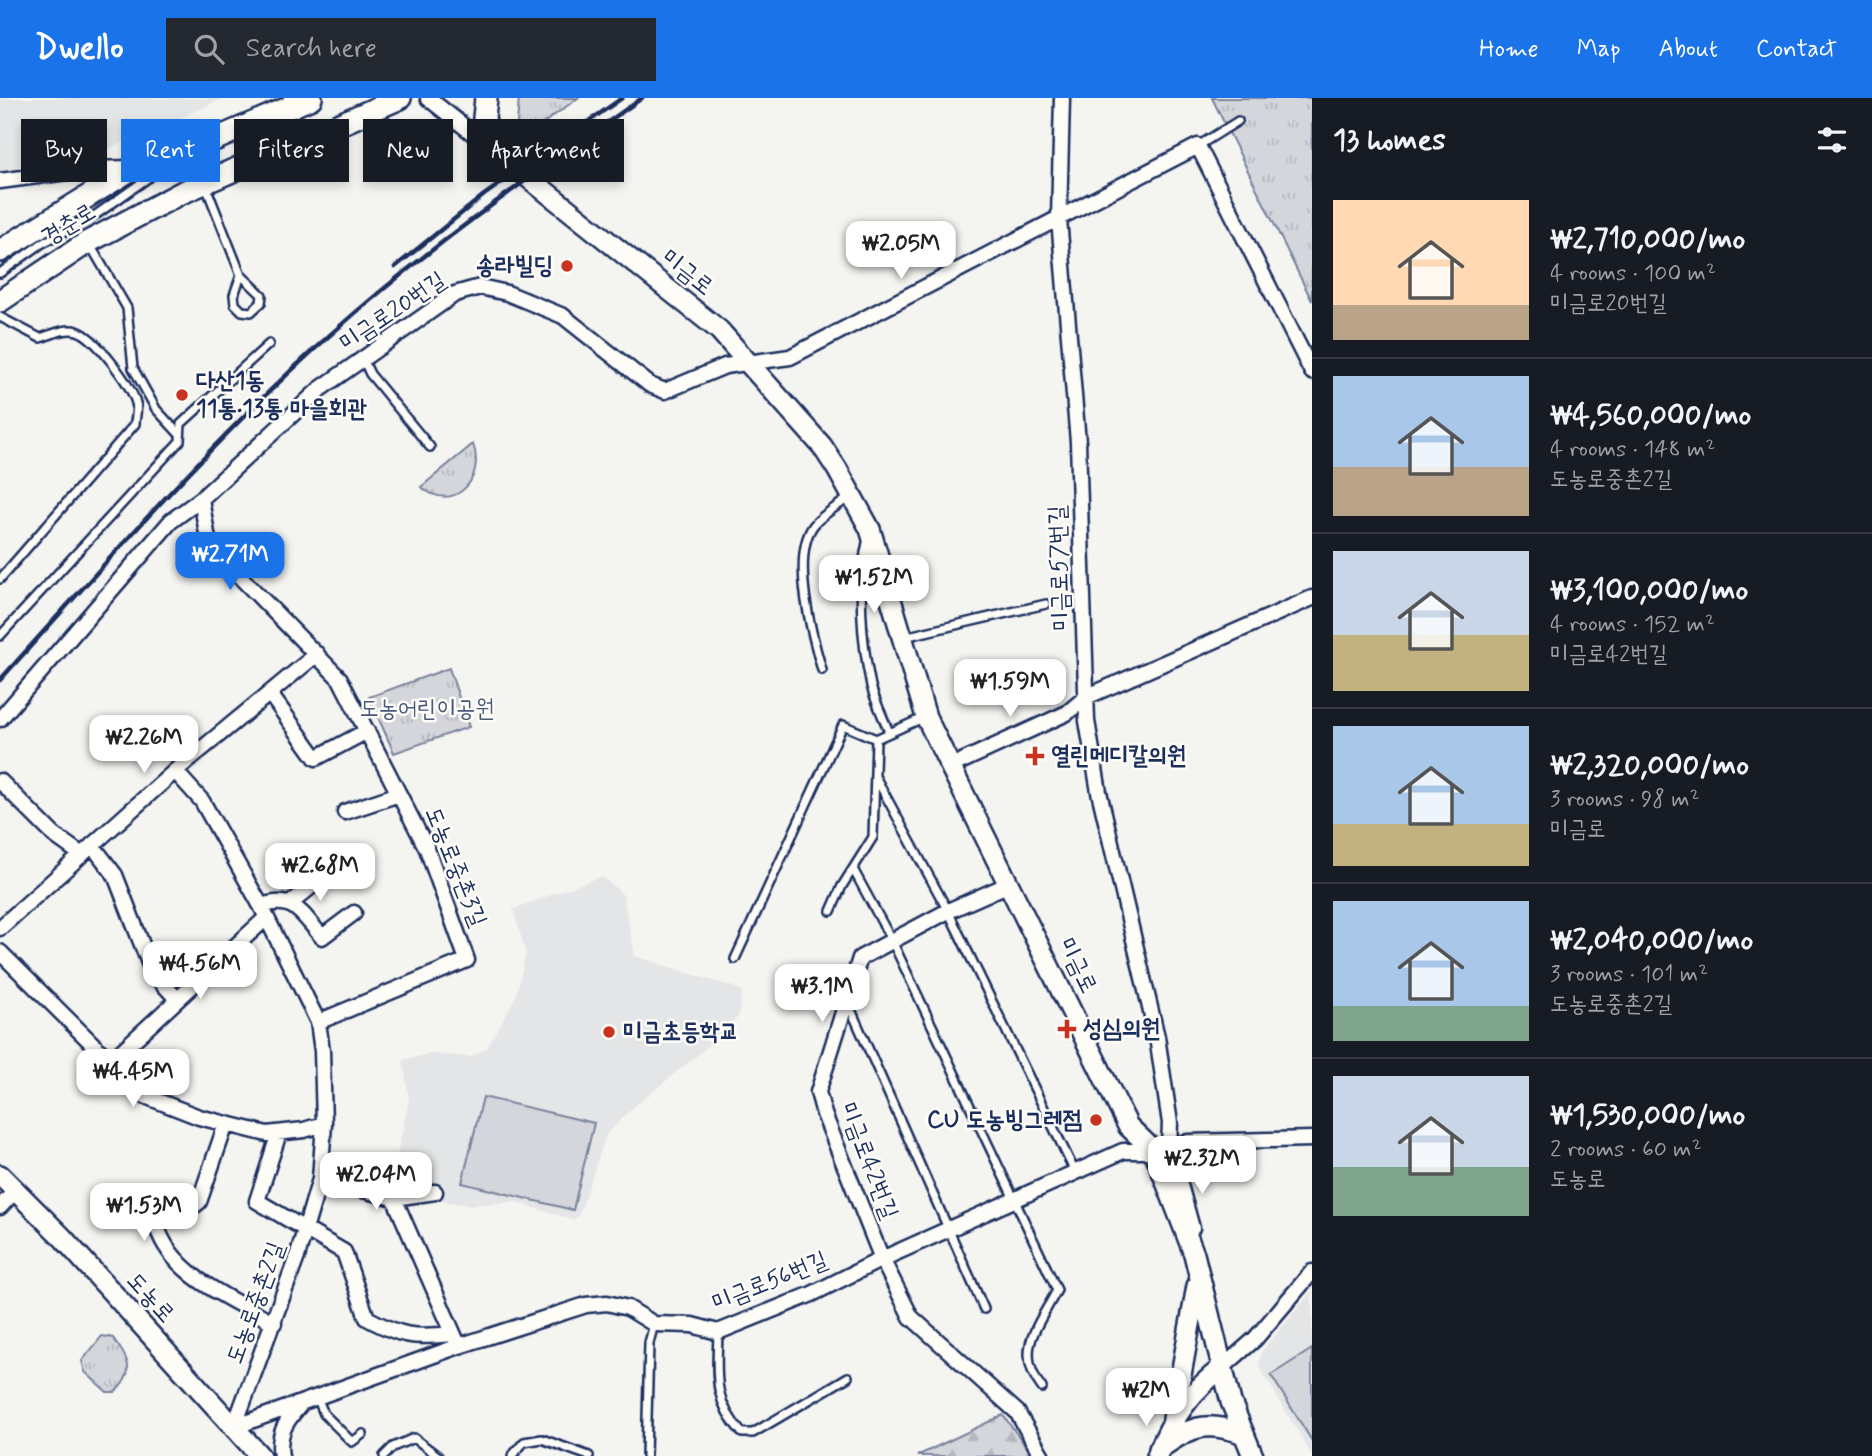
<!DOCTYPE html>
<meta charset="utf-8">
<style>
body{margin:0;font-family:Mynerve,"Poor Story",sans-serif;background:#242831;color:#f1f3f6;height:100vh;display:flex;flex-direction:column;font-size:26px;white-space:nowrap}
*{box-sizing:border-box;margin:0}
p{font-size:23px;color:#9ea1a6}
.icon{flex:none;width:38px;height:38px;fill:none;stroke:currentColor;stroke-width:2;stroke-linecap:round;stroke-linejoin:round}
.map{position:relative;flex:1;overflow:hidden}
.panel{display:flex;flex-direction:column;background:#171b24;width:560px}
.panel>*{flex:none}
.top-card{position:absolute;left:21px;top:21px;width:665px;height:63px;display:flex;gap:14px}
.price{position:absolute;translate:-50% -60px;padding:0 16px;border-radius:14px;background:#fff;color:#222;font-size:23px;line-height:46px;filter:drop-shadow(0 2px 4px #0008)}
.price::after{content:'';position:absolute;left:50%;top:42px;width:21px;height:16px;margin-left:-10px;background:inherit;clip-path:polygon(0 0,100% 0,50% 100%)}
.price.on{background:#1a73e8;color:#fff}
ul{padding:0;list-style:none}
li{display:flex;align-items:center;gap:21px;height:175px;padding:0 21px}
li+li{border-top:2px solid #363941}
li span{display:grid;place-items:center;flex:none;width:196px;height:140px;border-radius:0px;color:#555}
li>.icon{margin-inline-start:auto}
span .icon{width:84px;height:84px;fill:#fffc;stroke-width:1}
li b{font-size:30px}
h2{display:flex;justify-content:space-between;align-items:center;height:84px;padding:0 21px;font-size:30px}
.pill{padding:0 24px;border-radius:0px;background:#171b24;box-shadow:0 4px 10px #0003;font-size:24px;line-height:63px}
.pill.on{background:#1a73e8;color:#fff}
header{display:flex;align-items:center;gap:42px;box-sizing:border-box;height:98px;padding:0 35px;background:#1a73e8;color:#fff}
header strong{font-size:33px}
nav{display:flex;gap:38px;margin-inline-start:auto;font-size:24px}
.search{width:490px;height:63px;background:#242831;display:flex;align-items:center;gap:18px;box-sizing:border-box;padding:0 24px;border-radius:0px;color:#9ea1a6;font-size:26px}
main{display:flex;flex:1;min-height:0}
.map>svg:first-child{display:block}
</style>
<header>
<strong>Dwello</strong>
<div class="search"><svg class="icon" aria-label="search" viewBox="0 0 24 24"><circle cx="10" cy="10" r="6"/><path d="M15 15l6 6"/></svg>Search here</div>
<nav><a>Home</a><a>Map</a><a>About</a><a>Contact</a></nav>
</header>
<main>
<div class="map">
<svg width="1312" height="1358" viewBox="0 0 1312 1358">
<defs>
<pattern id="forest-firs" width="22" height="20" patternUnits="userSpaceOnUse" patternTransform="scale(1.75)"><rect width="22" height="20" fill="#d4d6db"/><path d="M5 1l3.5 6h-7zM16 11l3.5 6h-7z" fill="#b5b8be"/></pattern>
<pattern id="park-tufts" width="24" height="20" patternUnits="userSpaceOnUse" patternTransform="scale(1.75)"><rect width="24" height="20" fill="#d4d6db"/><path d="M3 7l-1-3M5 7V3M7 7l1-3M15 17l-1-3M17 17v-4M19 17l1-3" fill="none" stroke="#b5b8be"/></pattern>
</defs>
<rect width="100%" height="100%" fill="#f4f4f1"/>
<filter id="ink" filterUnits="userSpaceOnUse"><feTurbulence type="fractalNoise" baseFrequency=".0143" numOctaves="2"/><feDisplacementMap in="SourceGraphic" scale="14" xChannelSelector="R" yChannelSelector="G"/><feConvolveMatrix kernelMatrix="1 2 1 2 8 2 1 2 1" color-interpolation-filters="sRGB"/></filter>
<g filter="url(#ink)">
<!-- built -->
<path fill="#e4e5e6" d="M0 0H225L101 54 38 73 0 74Z
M602 778 623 797 635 858 742 892 739 918 699 956 630 1012 606 1037 579 1117 574 1122 515 1104 471 1107 425 1101 403 1109 387 1104 409 1002 403 962 428 956 471 959 487 950 516 898 526 855 513 811Z
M1312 1193V1358L1259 1268 1261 1254Z"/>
<!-- forest -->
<path fill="url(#forest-firs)" stroke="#78829c" stroke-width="2" d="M1003 1317 1033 1358H917Z"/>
<!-- park -->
<path fill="url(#park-tufts)" stroke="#78829c" stroke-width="2" d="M519 0H578L523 40 517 26Z
M1212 0H1312V203Z
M473 346C486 382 453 416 421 389Z
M449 570 469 629 394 655 369 599Z
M102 1238 113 1240C128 1260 137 1274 115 1294H107L85 1274 82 1263Z"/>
<!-- pitch -->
<path fill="#d4d6db" stroke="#78829c" stroke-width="2" d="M483 999 594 1025 573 1112 462 1085Z
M1312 1251V1343L1271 1277Z"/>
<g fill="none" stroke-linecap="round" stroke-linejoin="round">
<!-- lane casing -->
<g stroke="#1b2f5e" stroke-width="12">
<path id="lane" d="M1198 48 1238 23
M205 86 241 177
M874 137C903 145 938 146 953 175
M89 145 127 210 133 270 156 311 180 337
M0 175 41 146 97 116 165 68
M241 177 262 197 261 205 251 214 242 213 235 206 234 197Z
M0 219 40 240C51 237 66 229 77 233 95 238 131 287 136 305 138 311 135 320 135 326L0 481
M363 261 370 276 430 349
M868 440C857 485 861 542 871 588 875 603 883 619 889 634
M0 538 180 343 181 326 269 246
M904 539 1046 506
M822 572C812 538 791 459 813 428 821 417 840 407 851 398
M876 680 948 813 1076 1076
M853 771 892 843 1057 1192C1039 1227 1013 1253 1042 1290
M831 813 842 788 873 739 876 641
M735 861 843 627 876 641 925 619
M848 905 984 1211
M718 1234C717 1276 712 1302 742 1335H753L848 1279
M317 1299 324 1316 352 1344 363 1336
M384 1358 393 1349 414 1340 438 1358
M512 1358 524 1344 542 1341 589 1358
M646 1358 649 1245 654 1226"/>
</g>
<!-- street casing -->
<g stroke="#1b2f5e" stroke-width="19">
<path id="street" d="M428 0 490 49
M1062 0 1059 121 1078 344 1087 623 1099 694 1157 939 1170 1025 1169 1047 1192 1130
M0 83 90 71 130 70
M201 401 209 447 340 581 427 751 467 862 318 924
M270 596 316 660 367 633
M0 621 171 423 201 401 320 291 455 196 480 189 507 195 563 218 650 287 665 293 725 268 790 259 1198 48 1312 274
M949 669 1067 615 1086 599 1312 500
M175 673 202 703 261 808 318 924 322 953 324 1026 320 1081 297 1159 234 1329
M0 683 54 737 82 757
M345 714 399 696
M92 747 115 777 153 875 177 901
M1009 786 948 813 860 860 818 994 824 1016 882 1161 911 1219 1017 1314 1042 1358
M290 806 326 776
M261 808C295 797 301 815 322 839L354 815
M0 830 175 673 317 556
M0 854 145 998 199 1019 267 1036 304 1032 324 1026
M111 963 266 820
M226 1026 199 1104 186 1114 162 1117 157 1129C173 1179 231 1200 274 1225
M279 1035 257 1103 344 1154 367 1220C402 1239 414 1240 453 1236
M320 1081 394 1100 435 1094
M394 1100 457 1244
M0 1109 15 1093
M1223 1269 1255 1241 1312 1174
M234 1329 459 1248 586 1207 607 1205 628 1210 654 1226 692 1227 718 1234 812 1196 882 1161 1123 1053H1154L1188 1044 1312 1041
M281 1358C277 1336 286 1323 300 1307"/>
</g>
<!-- secondary casing -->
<g stroke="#1b2f5e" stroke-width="24">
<path id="secondary" d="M490 49 719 232 822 348 837 371 870 431 926 619 1128 1028 1154 1053 1194 1156 1231 1304 1253 1358
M0 1077 63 1140 260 1358
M1173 1321 1197 1188
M1159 1351C1190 1330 1203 1322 1241 1335
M1157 1358C1171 1321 1191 1293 1223 1269"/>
</g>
<!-- primary casing -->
<g stroke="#1b2f5e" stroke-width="26">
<path id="primary" d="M486 0 484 20 490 49
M0 153 135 69 186 54 311 0
M0 203 88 144 181 95 400 0"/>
</g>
<!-- highway casing -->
<g stroke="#1b2f5e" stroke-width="30">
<path id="highway" d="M294 6 297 0"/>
</g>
<!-- lane -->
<use href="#lane" stroke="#fdfcf7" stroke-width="7"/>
<!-- street -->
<use href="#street" stroke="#fdfcf7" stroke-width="14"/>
<!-- secondary -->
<use href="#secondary" stroke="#fdfcf7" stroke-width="19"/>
<!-- primary -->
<use href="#primary" stroke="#fdfcf7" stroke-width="21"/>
<!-- highway -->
<use href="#highway" stroke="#fdfcf7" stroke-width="24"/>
<!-- rail -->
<path stroke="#1b2f5e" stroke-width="4.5" d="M395 169 484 97 622 0
M0 582C107 464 211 343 330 237 427 150 535 75 642 0"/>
</g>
</g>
<!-- markers -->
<g fill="#c8321e" stroke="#fdfcf7" stroke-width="2.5">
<circle cx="567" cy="168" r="7"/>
<circle cx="182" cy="297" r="7"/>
<path d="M1031.5 647.5h7v7h7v7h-7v7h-7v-7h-7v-7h7z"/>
<path d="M1063.5 920.5h7v7h7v7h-7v7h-7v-7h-7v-7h7z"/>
<circle cx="609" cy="934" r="7"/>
<circle cx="1096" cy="1022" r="7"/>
</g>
<g text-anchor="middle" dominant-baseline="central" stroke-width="5" stroke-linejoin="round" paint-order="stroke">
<!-- street labels -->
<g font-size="24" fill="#1b2f5e" stroke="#fdfcf7">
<text transform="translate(69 127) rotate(-31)">경춘로</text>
<text transform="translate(687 175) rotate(38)">미금로</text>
<text transform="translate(393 214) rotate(-34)">미금로20번길</text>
<text transform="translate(1060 470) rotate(-92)">미금로57번길</text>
<text transform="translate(455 769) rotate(68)">도농로중촌3길</text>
<text transform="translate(1077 868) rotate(64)">미금로</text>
<text transform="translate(868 1063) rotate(69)">미금로42번길</text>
<text transform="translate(770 1184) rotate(-22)">미금로56번길</text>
<text transform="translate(150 1200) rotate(48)">도농로</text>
<text transform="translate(256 1205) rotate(-70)">도농로중촌2길</text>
</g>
<!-- poi labels -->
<g font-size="24" font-weight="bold" fill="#1b2f5e" stroke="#fdfcf7" text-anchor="start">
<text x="553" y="168" text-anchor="end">송라빌딩</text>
<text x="196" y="283">다산1동<tspan x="196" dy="28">11통·13통 마을회관</tspan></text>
<text x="1051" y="658">열린메디칼의원</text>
<text x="1083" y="931">성심의원</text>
<text x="623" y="934">미금초등학교</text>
<text x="1082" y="1022" text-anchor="end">CU 도농빙그레점</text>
</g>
<!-- park labels -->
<g font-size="24" fill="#49597d" stroke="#fdfcf7">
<text x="427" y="611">도농어린이공원</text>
</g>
</g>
</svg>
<b class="price" style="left:901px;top:183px">₩2.05M</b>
<b class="price on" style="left:230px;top:494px">₩2.71M</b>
<b class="price" style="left:874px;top:517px">₩1.52M</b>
<b class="price" style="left:1010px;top:621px">₩1.59M</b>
<b class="price" style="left:144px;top:677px">₩2.26M</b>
<b class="price" style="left:320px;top:805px">₩2.68M</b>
<b class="price" style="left:200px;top:903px">₩4.56M</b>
<b class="price" style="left:822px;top:926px">₩3.1M</b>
<b class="price" style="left:133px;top:1011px">₩4.45M</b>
<b class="price" style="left:1202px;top:1098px">₩2.32M</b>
<b class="price" style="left:376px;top:1114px">₩2.04M</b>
<b class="price" style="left:144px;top:1145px">₩1.53M</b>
<b class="price" style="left:1146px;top:1330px">₩2M</b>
<div class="top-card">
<a class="pill">Buy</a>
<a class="pill on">Rent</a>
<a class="pill">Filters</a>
<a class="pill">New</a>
<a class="pill">Apartment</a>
</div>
</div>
<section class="panel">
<h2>13 homes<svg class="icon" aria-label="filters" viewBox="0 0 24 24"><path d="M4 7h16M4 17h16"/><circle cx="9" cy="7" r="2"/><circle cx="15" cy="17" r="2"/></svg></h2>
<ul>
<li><span style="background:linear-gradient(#ffd9b3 75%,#b9a48a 0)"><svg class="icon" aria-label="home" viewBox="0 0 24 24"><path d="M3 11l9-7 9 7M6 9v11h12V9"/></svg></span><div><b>₩2,710,000/mo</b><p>4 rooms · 100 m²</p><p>미금로20번길</p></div></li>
<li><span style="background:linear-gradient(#a9c7e8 65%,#b9a48a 0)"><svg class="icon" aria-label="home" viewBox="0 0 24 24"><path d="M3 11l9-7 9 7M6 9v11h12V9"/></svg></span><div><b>₩4,560,000/mo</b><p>4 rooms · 148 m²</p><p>도농로중촌2길</p></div></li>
<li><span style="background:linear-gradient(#c9d6e8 60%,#c2b280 0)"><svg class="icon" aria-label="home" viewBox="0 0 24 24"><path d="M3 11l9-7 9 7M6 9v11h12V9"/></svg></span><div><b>₩3,100,000/mo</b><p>4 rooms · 152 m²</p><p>미금로42번길</p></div></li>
<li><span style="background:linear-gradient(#a9c7e8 70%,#c2b280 0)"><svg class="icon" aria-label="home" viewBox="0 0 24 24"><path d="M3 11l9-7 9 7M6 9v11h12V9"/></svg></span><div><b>₩2,320,000/mo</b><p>3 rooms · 98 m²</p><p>미금로</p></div></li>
<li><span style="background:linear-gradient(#a9c7e8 75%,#7fa58c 0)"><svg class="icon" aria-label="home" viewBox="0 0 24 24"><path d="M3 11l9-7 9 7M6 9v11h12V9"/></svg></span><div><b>₩2,040,000/mo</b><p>3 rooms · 101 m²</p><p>도농로중촌2길</p></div></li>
<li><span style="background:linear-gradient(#c9d6e8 65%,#7fa58c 0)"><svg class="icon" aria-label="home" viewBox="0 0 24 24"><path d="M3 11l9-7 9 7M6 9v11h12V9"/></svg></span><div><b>₩1,530,000/mo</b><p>2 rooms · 60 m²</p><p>도농로</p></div></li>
</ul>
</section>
</main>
